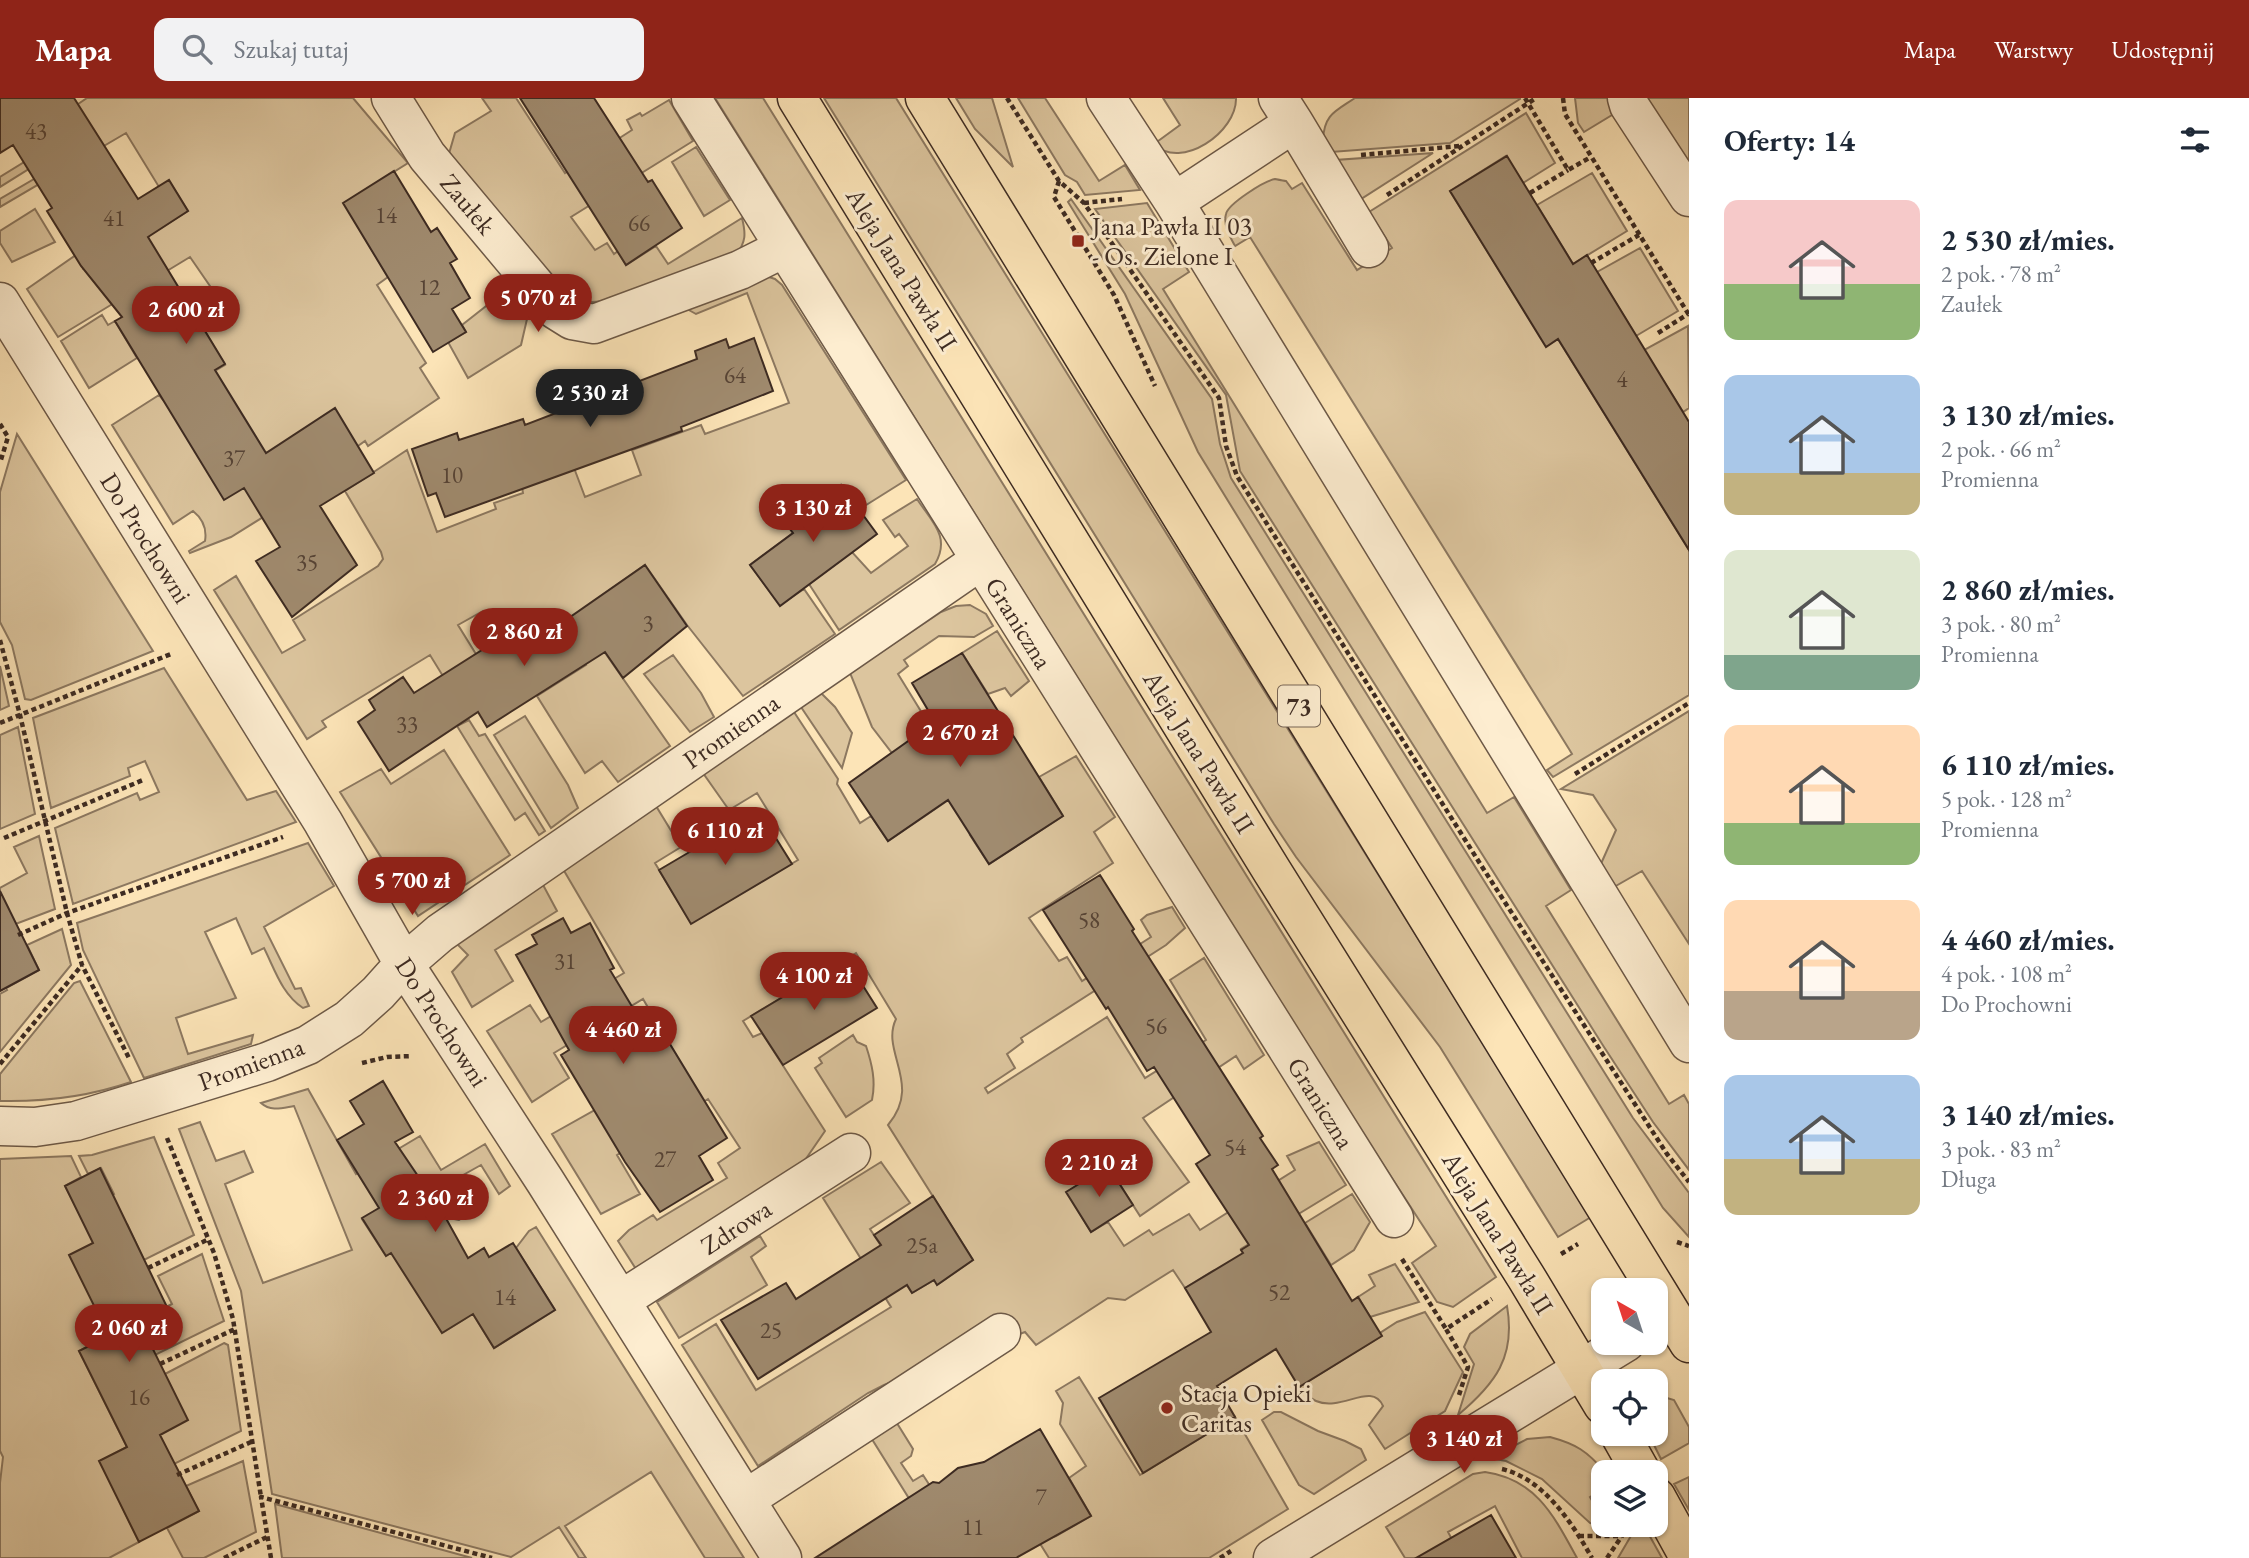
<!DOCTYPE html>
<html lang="pl">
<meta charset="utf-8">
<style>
body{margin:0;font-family:"EB Garamond",serif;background:#f2f2f3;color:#1f2937;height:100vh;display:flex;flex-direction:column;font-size:26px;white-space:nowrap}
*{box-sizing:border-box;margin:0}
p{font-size:23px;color:#747a83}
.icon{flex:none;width:38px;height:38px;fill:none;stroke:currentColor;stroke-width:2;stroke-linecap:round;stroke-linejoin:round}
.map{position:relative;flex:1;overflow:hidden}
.details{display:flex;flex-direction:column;background:#fff;width:560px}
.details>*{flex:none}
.needle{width:46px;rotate:321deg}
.buttons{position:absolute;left:1591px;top:1180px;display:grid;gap:14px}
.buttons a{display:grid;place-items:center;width:77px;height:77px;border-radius:14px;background:#fff;box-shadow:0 2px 5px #0004;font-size:35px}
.price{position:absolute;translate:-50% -60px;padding:0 16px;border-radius:24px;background:#8f2418;color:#fff;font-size:23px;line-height:46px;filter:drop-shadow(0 2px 4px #0008)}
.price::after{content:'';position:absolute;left:50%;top:42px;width:21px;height:16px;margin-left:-10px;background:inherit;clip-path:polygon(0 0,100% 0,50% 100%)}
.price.on{background:#222;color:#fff}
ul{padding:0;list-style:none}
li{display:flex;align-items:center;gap:21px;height:175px;padding:0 35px}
li span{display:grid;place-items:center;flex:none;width:196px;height:140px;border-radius:14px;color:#555}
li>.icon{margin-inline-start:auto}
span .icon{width:84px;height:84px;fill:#fffc;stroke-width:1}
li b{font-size:30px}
h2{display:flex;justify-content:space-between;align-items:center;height:84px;padding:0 35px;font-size:30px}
header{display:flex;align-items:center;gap:42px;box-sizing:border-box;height:98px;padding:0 35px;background:#8f2418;color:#fff}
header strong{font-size:33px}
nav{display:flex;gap:38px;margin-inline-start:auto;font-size:24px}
.search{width:490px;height:63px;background:#f2f2f3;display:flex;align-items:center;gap:18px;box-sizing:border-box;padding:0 24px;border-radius:14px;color:#747a83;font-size:26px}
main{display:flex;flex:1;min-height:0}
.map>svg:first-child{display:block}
</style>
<header>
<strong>Mapa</strong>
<div class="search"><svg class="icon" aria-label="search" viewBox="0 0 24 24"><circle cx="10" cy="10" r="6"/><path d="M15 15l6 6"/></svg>Szukaj tutaj</div>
<nav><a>Mapa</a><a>Warstwy</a><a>Udostępnij</a></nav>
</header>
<main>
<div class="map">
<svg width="1689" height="1460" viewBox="0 0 1689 1460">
<rect width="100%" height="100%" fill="#fce4b7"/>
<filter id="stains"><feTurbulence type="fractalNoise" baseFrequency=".00286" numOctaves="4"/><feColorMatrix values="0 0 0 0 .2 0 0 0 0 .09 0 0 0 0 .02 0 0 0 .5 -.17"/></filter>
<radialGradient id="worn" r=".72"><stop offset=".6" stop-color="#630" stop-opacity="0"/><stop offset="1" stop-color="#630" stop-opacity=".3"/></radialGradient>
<!-- green -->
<path fill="#dcc59e" stroke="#8c7860" stroke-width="2" d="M87 0H353L408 65 344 105 388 179 377 187 426 265 420 270 439 300 368 348 365 343 358 348 334 375 231 439 190 455 189 453 205 443C207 431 203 421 193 413L173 426 112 327 159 297 164 303 225 267 189 207 212 191 190 159 58 239 27 191 83 152V170L156 133 188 113 169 83 159 89 126 35 0 109V101L87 50 80 39 0 89V79L76 32 65 15Z
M482 0H516L565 75 632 32 627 22 640 15 642 18 669 2 693 43 571 119 595 152 607 145 614 156 618 153 626 167 656 148 668 166 742 120C746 136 746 144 736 157L606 203 592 204 572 201 448 59 455 35 491 13Z
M715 0H763L1496 1179 1453 1209 1437 1204 1412 1165 1436 1148 1334 991Z
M824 0H896L1591 1119 1558 1139 1440 949 1296 759 1274 726Z
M956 0H992L1013 69 975 31Z
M1018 0H1045L1099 83 1125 67 1140 92 1085 97 1077 84 1065 77Z
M1163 0H1236C1237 34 1181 73 1154 46L1180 27Z
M1355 0H1520V1L1450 45 1331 54 1323 42C1324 16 1336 13 1355 0Z
M1575 0H1609L1612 17 1584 34 1578 25Z
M1646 0H1689V69Z
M1526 15 1555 65 1523 85 1506 58 1450 93 1546 248 1558 241 1689 452V597L1553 679 1547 672 1572 656 1569 651 1250 139 1235 148C1230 139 1223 127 1226 116 1228 106 1264 83 1275 81 1275 81 1285 83 1286 83L1292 91 1302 85 1357 172 1392 150 1369 114Z
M696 49 730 102 704 118 672 64Z
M1433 55 1361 101 1336 62Z
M1592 75 1627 133 1573 166 1537 107Z
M1071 101 1212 301 1220 346 1231 380 1633 1020 1689 1095V1139L1663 1110 1198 354 1125 196 1068 104Z
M1147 105 1189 174 1163 191 1487 715 1514 699 1571 792 1546 808 1669 1006 1684 997 1689 1006V1072L1653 1024 1604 949 1240 373 1226 297 1095 111Z
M35 111 55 144 12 164 0 145V133Z
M1640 150 1678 213 1636 238 1597 174Z
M766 178 775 181 782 187 906 382 863 409 860 405 856 408 841 387 816 407 808 397 780 418 793 435 750 467 780 507 804 491 835 536 743 598 687 527 645 467 590 506 599 546 670 648 618 684 602 663 585 675 537 598 586 567 554 516 504 546 483 513 458 527 479 561 454 596 430 557 322 623 326 629 307 641 214 492 236 478 282 555 305 542 293 522 378 468 383 461 381 454 345 393 407 352 437 434 496 411 494 405 523 395 522 389 568 354 585 399 641 377 632 352 701 327 705 336 789 305 747 195 696 216 687 211Z
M513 187 530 208 521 247 468 280 448 244 466 234 462 227Z
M102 217 108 227 115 223 137 260 89 290 61 243Z
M1688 228 1689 310 1683 314 1644 252Z
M17 336 153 553 31 602 25 601 12 547 0 524V394Z
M917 401C932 424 951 439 935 466L839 532 809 486 852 454 871 475 908 448 899 436 895 439 883 422Z
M970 507 986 516 993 528 974 539 939 538 904 562 908 568 898 576 938 641 892 655 872 629 850 575 941 514 956 508Z
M997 533 1029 583 1011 598 1005 590 988 596 962 555Z
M673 557 701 595 714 619 690 634 644 576Z
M0 568 9 608 0 612Z
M164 570 247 702 276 693 296 724 73 806 55 730 137 695 140 702 159 694 145 663 128 670 130 678 51 710 33 620Z
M821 595 835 609 852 635 842 670 801 609Z
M1689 613V846L1642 773 1614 789 1600 768 1616 732 1593 697 1561 691Z
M794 614 838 681 837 686 860 725 871 718 888 743 966 690 988 726 970 737 989 766 1063 718 1039 679 1076 658 1115 719 1094 734 1113 765 1029 820 1059 863 1067 859 1082 883 1151 839 1141 822 1147 817 1172 809 1185 830 1166 847 1021 940 1023 944 1007 956 1015 970 985 990 988 995 1107 919 1145 980 1206 942 1170 882 1204 860 1264 957 1244 971 1236 958 1143 1020 1189 1084 1140 1118 1108 1068 1067 1094 1091 1134 1108 1124 1124 1148 1149 1132 1153 1137 1189 1116 1200 1132 1295 1072 1287 1058 1319 1044 1346 1087 1241 1151 1246 1161 1213 1173 1185 1190 1173 1172 1125 1202 1108 1200 1036 1247 1025 1234 884 1287 868 1295 758 1368 682 1247 716 1226 756 1292 891 1209 823 1100 881 1064 910 1105 870 1131 912 1195 934 1182 938 1186 973 1162 888 1027C923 986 880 954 896 921L856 855 743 923 753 939 762 935 825 1033 803 1065 636 1171 618 1143 629 1132 653 1117 657 1122 727 1080 718 1065 740 1050 708 1001 617 1057 640 1096 601 1116 552 1036 595 1012 684 971 643 901 554 955 569 980 532 1004 487 933 530 907 541 924 624 875 563 771 656 708 681 749 655 765 691 825 798 762 757 695 729 712 703 675Z
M525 618 568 687 578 710 551 730 494 637Z
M469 622 479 638 485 636 545 733 539 737 525 715 515 722 457 628Z
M18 629 35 716 0 731V637Z
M444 652 510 757 418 818 340 694 381 671 391 686Z
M39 738 55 811 13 827 0 800V790L27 775 14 749Z
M308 745 334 788 264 829 295 891 301 890 309 908 303 910C282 896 275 872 264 850L252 856 236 820 205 834 236 900 176 920 188 956 253 937 251 946 144 980 83 852 77 825Z
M542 785 557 813 495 852 513 883 472 909 452 874 468 857 456 845Z
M62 831 71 867 0 954V896L7 892 6 890 39 872 27 847Z
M80 883 131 984C90 998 44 1004 0 1003V976L74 885Z
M853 937 857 944 866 948C872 966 876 983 872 1002L846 1019 815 970 822 965 819 960Z
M308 991 356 1076 420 1038 441 1072 485 1046 510 1088 499 1096 481 1067 447 1086 466 1117 459 1122C440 1120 431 1098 422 1084L362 1121 386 1158 392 1154 442 1235 466 1220 455 1187 494 1250 555 1212 516 1150 529 1133 536 1129 744 1460H705L651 1374 565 1428 586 1460H579L559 1429 511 1459 272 1396 241 1193 179 1031 200 1024 216 1063 244 1053 253 1074 225 1086 263 1185 352 1152 294 1008C282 1010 271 1014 261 1005Z
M154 1039 194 1137 144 1162 128 1128 109 1238 79 1253 127 1349 100 1363 139 1444 109 1460H0V1385L3 1359 0 1353V1061L71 1058 81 1079 65 1088 79 1115 114 1096 101 1070 88 1076 79 1058 92 1057Z
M1352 1096 1370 1124 1354 1152 1331 1167 1305 1125Z
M760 1138 766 1148 751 1159 767 1187 679 1240 657 1204Z
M202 1156 224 1223 155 1257 139 1223 172 1206 158 1178Z
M1395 1166 1419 1204 1370 1219 1358 1199 1375 1188 1369 1177Z
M1507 1208C1516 1259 1495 1286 1458 1317L1474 1266 1464 1249 1470 1236Z
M1425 1214 1463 1274 1445 1313 1385 1351 1369 1327 1383 1308C1372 1283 1342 1314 1316 1303 1309 1300 1304 1294 1299 1289L1381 1238 1380 1235 1397 1224Z
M224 1245 228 1247 241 1333 172 1367 158 1338 165 1276Z
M1079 1279 1140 1377 1235 1319 1288 1411 1209 1460H1049L1039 1444 1056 1438 1091 1418 1069 1380 1086 1368 1060 1326 1063 1305 1056 1293Z
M1667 1300 1674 1302 1689 1329V1345L1661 1361 1648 1335H1656V1303Z
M1274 1314H1281L1318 1333 1345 1343 1361 1351 1366 1362 1314 1396 1299 1387 1262 1322Z
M895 1322 913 1351 911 1358 901 1365 913 1383 923 1377 932 1391 915 1410 870 1338Z
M1550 1339C1576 1346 1587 1353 1605 1374H1603V1391L1590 1399 1603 1421V1426H1606L1610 1433 1590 1425 1542 1381 1506 1363 1490 1360 1527 1341Z
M243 1363 256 1434 204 1460H183L167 1430 199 1413 186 1388Z
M1485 1374C1536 1381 1554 1418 1577 1460H1522L1495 1408 1448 1434 1456 1449 1438 1460H1405L1386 1429 1473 1376Z
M1689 1379V1412L1674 1386Z
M275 1406 472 1460H282Z
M1632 1426H1643L1662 1460H1618L1635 1431Z"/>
<!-- building -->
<path fill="#a08b6f" stroke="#3d2b22" stroke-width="2" d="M0 0H74L138 101 169 82 188 113 148 139 225 266 215 272 266 355 335 310 374 375 320 408 357 467 292 519 256 463 280 449 244 390 224 402 115 223 122 219 81 168 47 113 52 110 13 47 0 55Z
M520 0H594L648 84 652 82 682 130 626 167Z
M1507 58 1573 166 1587 157 1689 324V452L1558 241 1546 249 1450 93Z
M394 73 431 134 437 130 457 161 450 165 470 200 452 211 466 234 433 254 343 105Z
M754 240 773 293 681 329 682 333 445 419 436 395 428 398 412 351 457 335 459 342 523 321 525 327 697 261 695 253 726 241 729 250Z
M841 387 877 436 780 508 750 467 793 435 780 418 808 397 816 407Z
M645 467 687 528 623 580 605 554 487 629 478 614 389 673 358 624 375 612 369 602 403 579 414 595 501 540 504 546 554 516 560 526Z
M962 555 1063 718 989 766 948 702 888 743 849 685 935 624 912 585Z
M759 713 792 766 691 826 659 772Z
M1100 777 1134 831 1132 833 1263 1038 1260 1040 1278 1067 1272 1071 1352 1203 1358 1199 1382 1238 1299 1289 1276 1251 1217 1288 1235 1319 1143 1375 1099 1300 1211 1234 1185 1190 1243 1155 1241 1152 1249 1147 1196 1066 1210 1057 1154 969 1147 973 1108 909 1106 911 1043 812Z
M0 793 39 872 0 893Z
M563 820 571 835 590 825 614 870 610 872 654 945 665 938 727 1040 699 1058 713 1082 660 1114 625 1064 561 957 569 952 516 857 537 846 532 837Z
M846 861 877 910 783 967 751 918Z
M383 983 413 1034 395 1044 443 1115 468 1160 484 1150 489 1159 513 1145 555 1212 494 1250 473 1216 442 1235 391 1155 386 1158 362 1120 379 1110 337 1042 364 1026 350 1003Z
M1108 1068 1133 1107 1091 1134 1066 1094Z
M100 1070 167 1209 139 1223 188 1322 160 1337 199 1413 139 1444 99 1363 127 1349 79 1253 109 1238 69 1157 93 1145 65 1088Z
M933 1098 973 1162 937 1187 934 1182 912 1195 907 1187 758 1281 721 1222 786 1185 796 1201 881 1147 874 1137Z
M1040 1331 1091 1418 1016 1460H815L933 1384 939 1385 958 1370 984 1364Z
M1491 1417 1516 1460H1416Z"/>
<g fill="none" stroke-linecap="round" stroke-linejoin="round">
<!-- minor casing -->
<g stroke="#6d5947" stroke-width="41">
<path id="minor" d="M391 0 427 58 556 212 572 222 594 226 740 172 784 150
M691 0 1394 1120
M1106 0 1174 104
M1278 0 1294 25 1174 104 1689 945
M1627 0 1629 7 1689 99
M1294 25 1369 150
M0 204 323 724 404 866 545 1083 782 1460
M0 1028 35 1029 76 1023 267 964 308 947 349 921 378 895 404 866 440 835 981 462
M621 1202 851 1055
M746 1401 1001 1235
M1273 1460 1626 1244"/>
</g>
<!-- major casing -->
<g stroke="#3d2b22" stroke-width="41">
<path id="major" d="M797 0 1272 773 1526 1179 1603 1307
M925 0 1689 1245
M1619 1335 1641 1374
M1656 1399 1689 1459"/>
</g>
<!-- path -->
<path stroke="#3d2b22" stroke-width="4.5" stroke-dasharray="5 3.5" stroke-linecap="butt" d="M1007 0 1059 83 1084 105 1219 300 1226 348 1237 378 1479 764 1667 1056 1689 1084
M1525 0 1568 72 1591 59
M1563 0 1565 16 1689 217
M1361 57 1460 48
M1059 83 1054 99 1114 197 1155 288
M1530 95 1568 72
M1387 97 1536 0
M1084 105 1122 101
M1591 165 1639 137
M1658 235 1688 216
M0 326 8 339 0 365
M0 542 20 617 67 815 82 867 130 962
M0 625 171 556
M1575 676 1689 605
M4 740 143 682
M18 837 67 815 283 739
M362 965 387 959 412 958
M0 966 82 867
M167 1040 214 1155 233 1221 261 1399
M1677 1144 1689 1148
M1561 1156 1578 1146
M1402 1161 1446 1231
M148 1170 209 1141
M160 1266 235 1231
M1459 1297 1468 1269 1446 1231 1492 1201
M1502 1371C1544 1381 1572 1425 1592 1460
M177 1377 251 1344
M1579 1438H1622
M224 1460 267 1439
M271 1460 261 1399 492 1460
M1220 1460 1231 1453
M1607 1460 1622 1438 1615 1426"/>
<!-- minor -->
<use href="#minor" stroke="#fdedd0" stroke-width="38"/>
<!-- major -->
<use href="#major" stroke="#fce4b7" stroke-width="38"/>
</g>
<!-- markers -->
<g fill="#8f2418" stroke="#fdedd0" stroke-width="2.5">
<rect x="1071" y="136" width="14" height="14" rx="3.5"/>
<circle cx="1167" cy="1310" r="7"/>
</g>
<g text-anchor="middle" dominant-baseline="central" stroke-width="6" stroke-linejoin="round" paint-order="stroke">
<!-- number labels -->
<g font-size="23" fill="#564335">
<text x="36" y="33">43</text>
<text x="386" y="117">14</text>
<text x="114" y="120">41</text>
<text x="639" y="125">66</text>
<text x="429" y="189">12</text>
<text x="735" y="277">64</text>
<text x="1622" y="281">4</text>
<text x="234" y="360">37</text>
<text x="452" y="377">10</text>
<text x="307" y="464">35</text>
<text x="648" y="525">3</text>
<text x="407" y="626">33</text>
<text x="1089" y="822">58</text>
<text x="565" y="863">31</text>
<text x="1156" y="928">56</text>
<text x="1235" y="1049">54</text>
<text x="665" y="1061">27</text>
<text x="922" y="1147">25a</text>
<text x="1279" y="1194">52</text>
<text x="505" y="1199">14</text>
<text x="771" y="1232">25</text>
<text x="139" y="1299">16</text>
<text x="1041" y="1399">7</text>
<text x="973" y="1429">11</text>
</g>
<!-- shield labels -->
<rect fill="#fdedd0" stroke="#776556" stroke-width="2" x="1278" y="587.5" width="42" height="41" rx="5"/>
<g font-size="24" font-weight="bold" fill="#3d2b22">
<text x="1299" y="608">73</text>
</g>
<!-- street labels -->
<g font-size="26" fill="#3d2b22" stroke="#fdedd0">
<text transform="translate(468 106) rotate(50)">Zaułek</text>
<text transform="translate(902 171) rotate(58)">Aleja Jana Pawła II</text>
<text transform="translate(146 440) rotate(58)">Do Prochowni</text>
<text transform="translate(1019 525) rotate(58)">Graniczna</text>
<text transform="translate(731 633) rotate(-35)">Promienna</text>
<text transform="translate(1199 654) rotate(58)">Aleja Jana Pawła II</text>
<text transform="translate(442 924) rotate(57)">Do Prochowni</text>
<text transform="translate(251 966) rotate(-20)">Promienna</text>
<text transform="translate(1321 1005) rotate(58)">Graniczna</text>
<text transform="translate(736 1129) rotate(-33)">Zdrowa</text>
<text transform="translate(1498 1135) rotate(58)">Aleja Jana Pawła II</text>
</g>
<!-- poi labels -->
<g font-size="26" fill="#3d2b22" stroke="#fdedd0" text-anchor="start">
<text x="1092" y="128">Jana Pawła II 03<tspan x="1092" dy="30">- Os. Zielone I</tspan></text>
<text x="1181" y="1295">Stacja Opieki<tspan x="1181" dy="30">Caritas</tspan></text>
</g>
</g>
<rect width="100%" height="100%" filter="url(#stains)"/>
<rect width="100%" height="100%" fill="url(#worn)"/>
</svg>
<div class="buttons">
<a><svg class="needle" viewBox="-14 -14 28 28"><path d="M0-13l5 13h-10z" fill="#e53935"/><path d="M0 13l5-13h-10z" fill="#747a83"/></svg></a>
<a><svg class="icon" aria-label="locate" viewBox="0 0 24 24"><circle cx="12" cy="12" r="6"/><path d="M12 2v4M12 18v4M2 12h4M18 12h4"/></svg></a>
<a><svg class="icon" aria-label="layers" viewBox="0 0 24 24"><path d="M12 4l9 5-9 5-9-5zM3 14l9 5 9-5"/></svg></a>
</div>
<b class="price" style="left:538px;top:236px">5 070 zł</b>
<b class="price" style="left:186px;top:248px">2 600 zł</b>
<b class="price on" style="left:590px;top:331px">2 530 zł</b>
<b class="price" style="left:813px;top:446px">3 130 zł</b>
<b class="price" style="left:524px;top:570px">2 860 zł</b>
<b class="price" style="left:960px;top:671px">2 670 zł</b>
<b class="price" style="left:725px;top:769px">6 110 zł</b>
<b class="price" style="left:412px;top:819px">5 700 zł</b>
<b class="price" style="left:814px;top:914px">4 100 zł</b>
<b class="price" style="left:623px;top:968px">4 460 zł</b>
<b class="price" style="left:1099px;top:1101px">2 210 zł</b>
<b class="price" style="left:435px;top:1136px">2 360 zł</b>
<b class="price" style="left:129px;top:1266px">2 060 zł</b>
<b class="price" style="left:1464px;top:1377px">3 140 zł</b>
</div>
<section class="details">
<h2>Oferty: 14<svg class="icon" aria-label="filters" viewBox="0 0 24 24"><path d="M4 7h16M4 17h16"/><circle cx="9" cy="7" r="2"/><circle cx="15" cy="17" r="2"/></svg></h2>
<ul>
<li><span style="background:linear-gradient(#f6c9c9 60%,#8fb573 0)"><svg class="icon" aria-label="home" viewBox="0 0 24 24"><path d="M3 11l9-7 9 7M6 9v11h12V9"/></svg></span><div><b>2 530 zł/mies.</b><p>2 pok. · 78 m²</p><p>Zaułek</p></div></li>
<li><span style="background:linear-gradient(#a9c7e8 70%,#c2b280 0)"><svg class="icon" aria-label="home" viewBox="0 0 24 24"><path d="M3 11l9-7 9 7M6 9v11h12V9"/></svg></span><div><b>3 130 zł/mies.</b><p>2 pok. · 66 m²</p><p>Promienna</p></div></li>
<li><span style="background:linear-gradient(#dfe7d0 75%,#7fa58c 0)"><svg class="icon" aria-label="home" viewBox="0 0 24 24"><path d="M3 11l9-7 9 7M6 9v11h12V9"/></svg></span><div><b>2 860 zł/mies.</b><p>3 pok. · 80 m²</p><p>Promienna</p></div></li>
<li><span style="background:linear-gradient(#ffd9b3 70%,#8fb573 0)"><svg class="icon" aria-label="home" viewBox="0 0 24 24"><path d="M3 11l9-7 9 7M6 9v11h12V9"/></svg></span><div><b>6 110 zł/mies.</b><p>5 pok. · 128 m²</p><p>Promienna</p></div></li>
<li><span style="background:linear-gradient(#ffd9b3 65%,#b9a48a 0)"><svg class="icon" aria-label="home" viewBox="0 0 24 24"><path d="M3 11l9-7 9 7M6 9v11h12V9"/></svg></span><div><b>4 460 zł/mies.</b><p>4 pok. · 108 m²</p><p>Do Prochowni</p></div></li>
<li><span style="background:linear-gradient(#a9c7e8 60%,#c2b280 0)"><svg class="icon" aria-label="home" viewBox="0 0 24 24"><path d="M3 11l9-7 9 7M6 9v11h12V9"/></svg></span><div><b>3 140 zł/mies.</b><p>3 pok. · 83 m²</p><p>Długa</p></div></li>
</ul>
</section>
</main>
